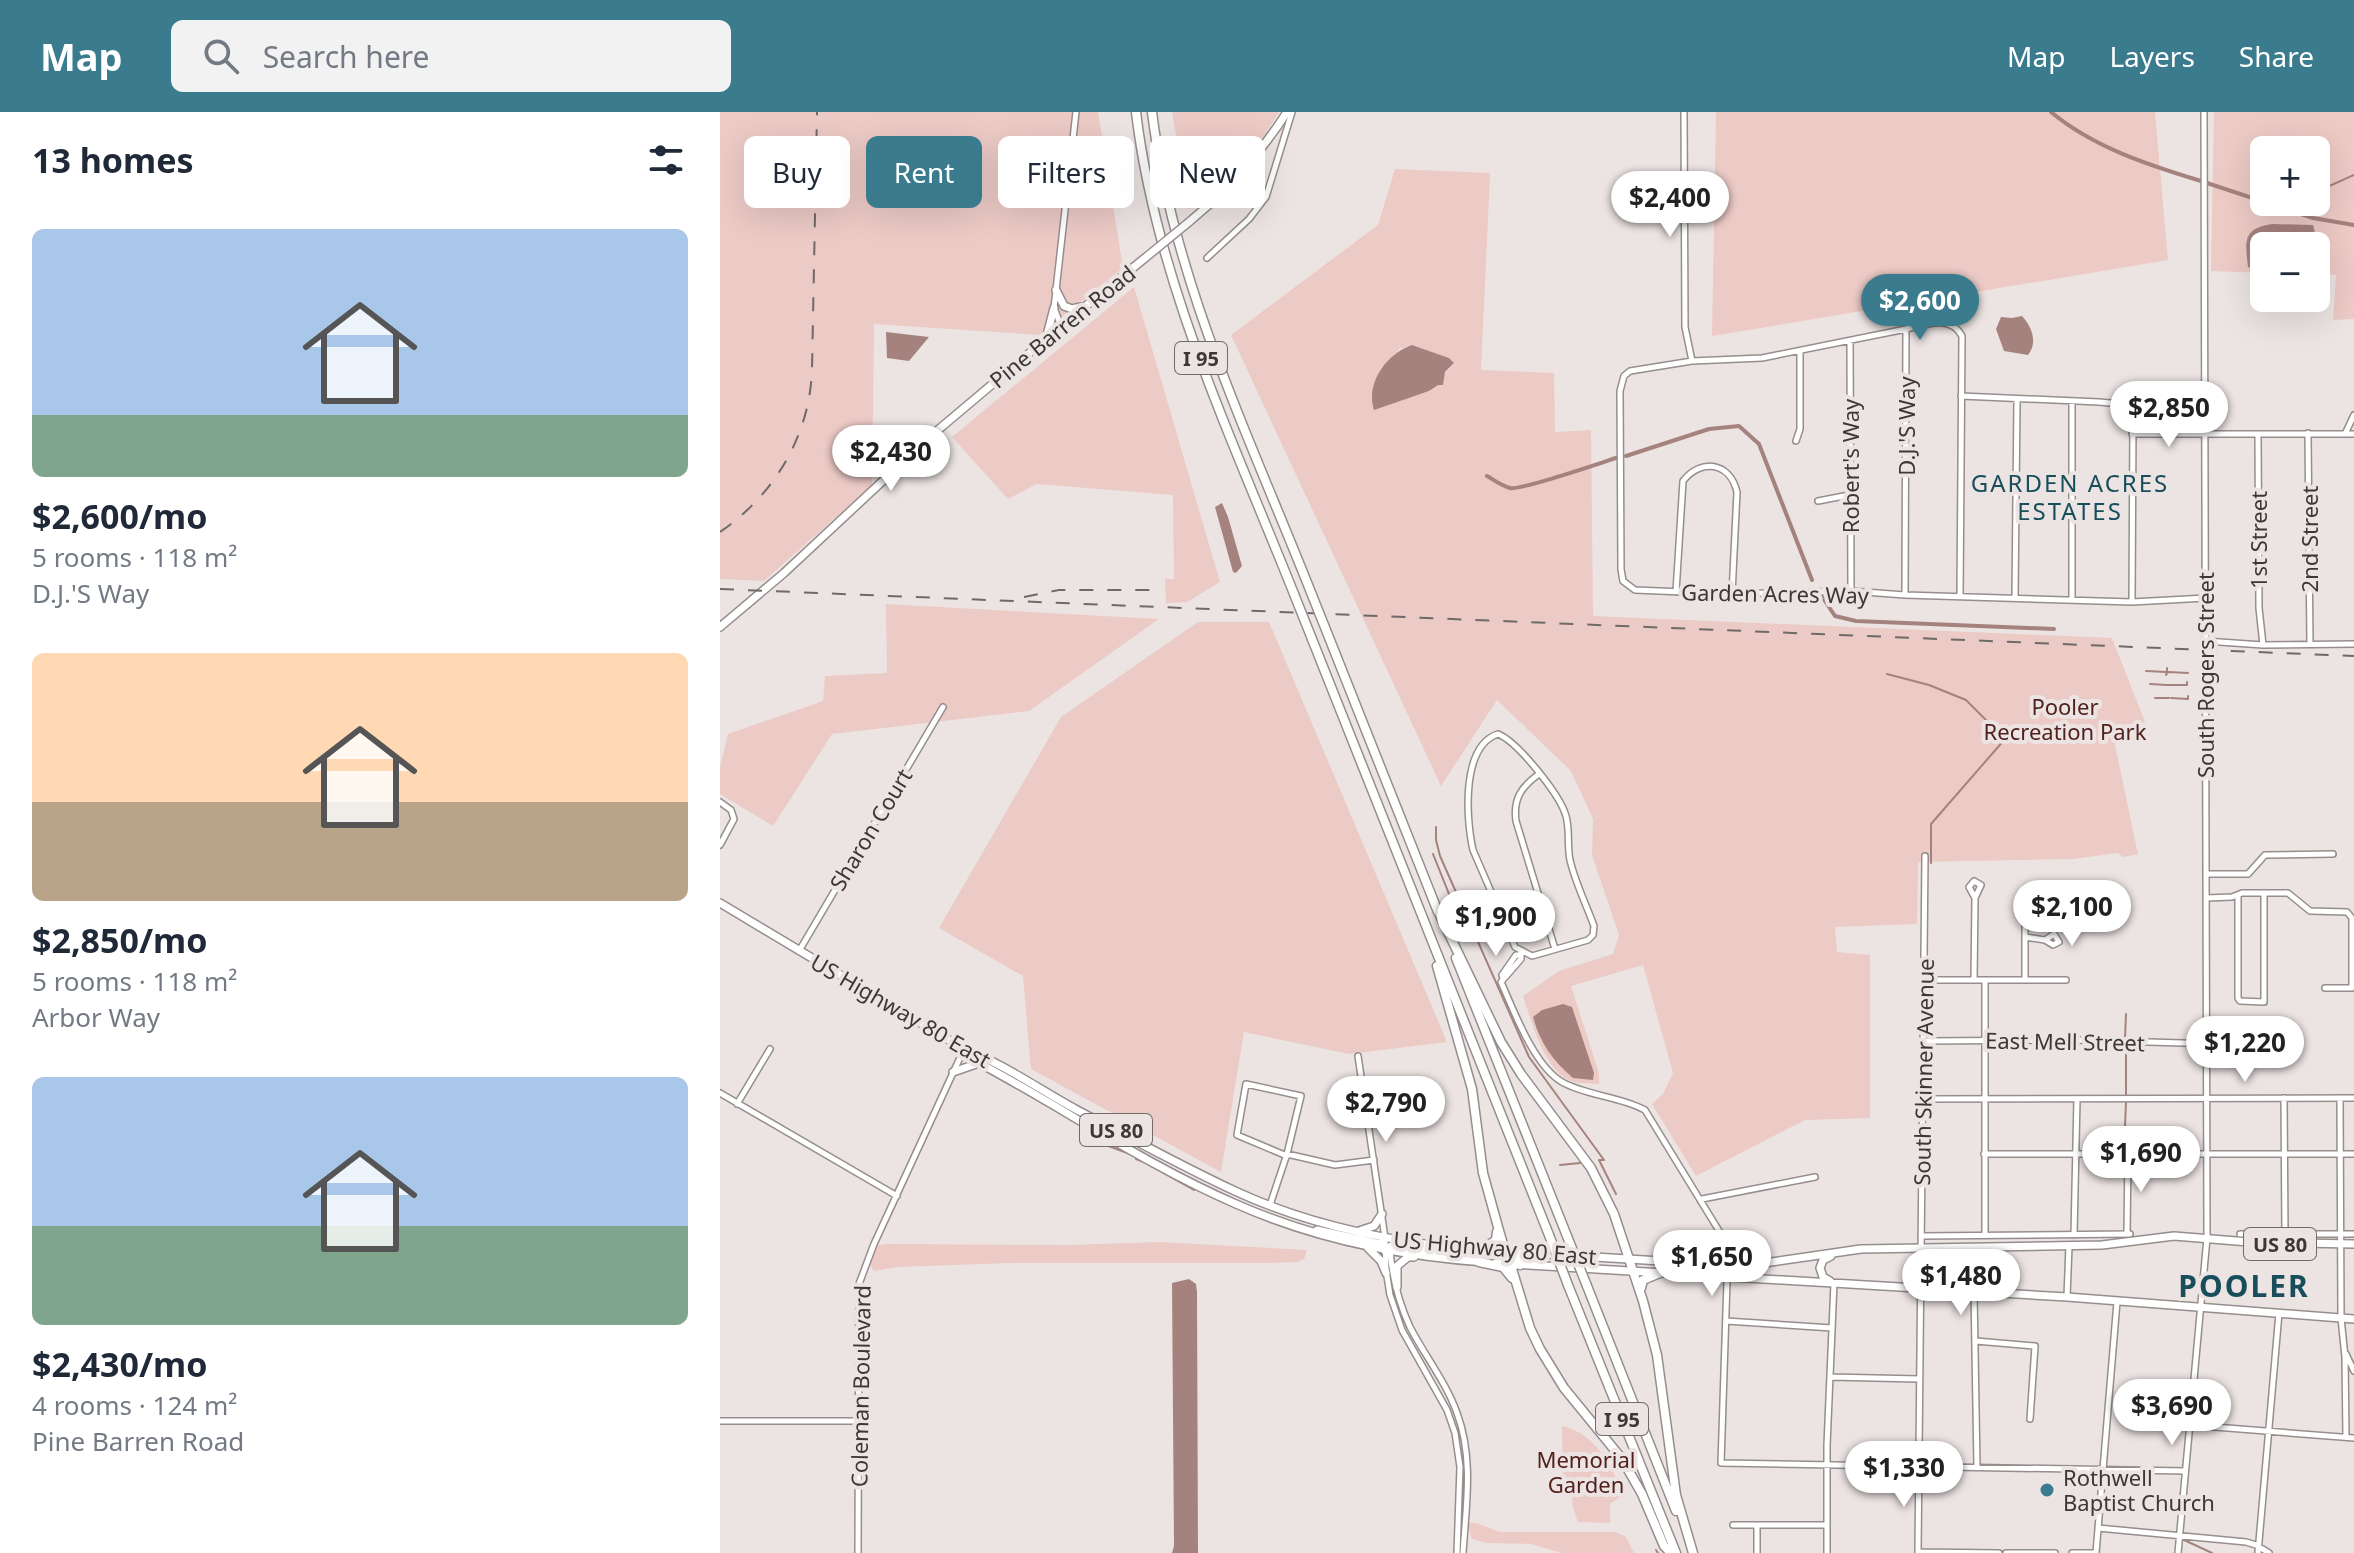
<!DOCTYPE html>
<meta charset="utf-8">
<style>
body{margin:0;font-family:"Noto Sans",sans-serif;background:#f2f2f3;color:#1f2937;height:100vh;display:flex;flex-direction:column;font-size:30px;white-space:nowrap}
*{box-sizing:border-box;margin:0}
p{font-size:26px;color:#747a83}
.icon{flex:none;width:44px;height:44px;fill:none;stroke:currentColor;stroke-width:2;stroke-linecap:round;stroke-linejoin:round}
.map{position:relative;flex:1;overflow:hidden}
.drawer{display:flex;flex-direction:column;background:#fff;width:720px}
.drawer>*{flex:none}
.hud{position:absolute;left:24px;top:24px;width:760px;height:72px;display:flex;gap:16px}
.tools{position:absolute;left:1530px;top:24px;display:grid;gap:16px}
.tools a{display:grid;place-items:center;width:80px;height:80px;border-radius:12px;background:#fff;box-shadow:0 8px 32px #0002;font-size:40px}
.price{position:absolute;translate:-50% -68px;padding:0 18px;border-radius:28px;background:#fff;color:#222;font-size:26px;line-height:52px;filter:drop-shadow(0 2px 4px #0008)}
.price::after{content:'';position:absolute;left:50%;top:48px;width:24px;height:18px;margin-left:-12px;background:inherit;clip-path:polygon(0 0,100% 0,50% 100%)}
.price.current{background:#3a7b8e;color:#fff}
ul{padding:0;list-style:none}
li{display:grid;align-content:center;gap:16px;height:424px;padding:0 32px}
li span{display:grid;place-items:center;height:248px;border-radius:12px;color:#555}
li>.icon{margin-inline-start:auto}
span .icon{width:144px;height:144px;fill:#fffc;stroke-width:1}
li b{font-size:34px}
h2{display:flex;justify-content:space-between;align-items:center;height:96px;padding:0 32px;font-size:34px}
.chip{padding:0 28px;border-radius:12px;background:#fff;box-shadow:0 8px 32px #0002;font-size:28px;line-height:72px}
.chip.current{background:#3a7b8e;color:#fff}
header{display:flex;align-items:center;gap:48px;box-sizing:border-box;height:112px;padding:0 40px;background:#3a7b8e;color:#fff}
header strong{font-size:38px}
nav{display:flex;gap:44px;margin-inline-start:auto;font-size:28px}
.search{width:560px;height:72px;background:#f2f2f3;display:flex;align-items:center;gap:20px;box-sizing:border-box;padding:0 28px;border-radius:12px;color:#747a83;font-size:30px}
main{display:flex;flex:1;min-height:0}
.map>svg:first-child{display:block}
</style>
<header>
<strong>Map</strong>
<div class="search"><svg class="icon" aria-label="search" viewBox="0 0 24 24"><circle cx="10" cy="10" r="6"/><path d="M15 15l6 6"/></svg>Search here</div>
<nav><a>Map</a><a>Layers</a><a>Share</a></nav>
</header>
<main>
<section class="drawer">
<h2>13 homes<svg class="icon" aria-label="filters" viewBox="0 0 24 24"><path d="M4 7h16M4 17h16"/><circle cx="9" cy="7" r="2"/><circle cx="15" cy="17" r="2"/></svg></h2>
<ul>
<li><span style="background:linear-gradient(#a9c7e8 75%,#7fa58c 0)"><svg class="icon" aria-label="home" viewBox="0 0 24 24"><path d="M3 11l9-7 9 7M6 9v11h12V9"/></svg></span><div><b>$2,600/mo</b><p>5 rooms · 118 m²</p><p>D.J.'S Way</p></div></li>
<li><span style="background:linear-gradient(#ffd9b3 60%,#b9a48a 0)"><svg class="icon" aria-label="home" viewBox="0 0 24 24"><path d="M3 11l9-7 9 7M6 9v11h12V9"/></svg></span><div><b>$2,850/mo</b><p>5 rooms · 118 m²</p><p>Arbor Way</p></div></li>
<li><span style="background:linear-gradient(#a9c7e8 60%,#7fa58c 0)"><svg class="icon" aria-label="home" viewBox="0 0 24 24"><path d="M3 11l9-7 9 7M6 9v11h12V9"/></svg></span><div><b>$2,430/mo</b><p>4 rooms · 124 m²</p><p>Pine Barren Road</p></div></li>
</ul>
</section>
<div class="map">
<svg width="1634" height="1441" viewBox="0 0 1634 1441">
<rect width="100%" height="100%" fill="#ece4e3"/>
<!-- green -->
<path fill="#eccac6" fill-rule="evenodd" d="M0 0H378L403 156 319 223 154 212 152 373 44 469 0 467Z
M452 0H559L544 24 469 98Z
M996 0H1435L1448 148 992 224Z
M1494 0H1634V207L1613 208 1616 163 1596 162V153L1608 154V145L1597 144 1596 134H1593L1595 121 1526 127 1527 151 1540 156 1544 153V161L1491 159ZM1544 38H1596V90H1544Z
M675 57 770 61 761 258 834 261 835 320 871 318 873 504 1392 526 1425 610 1402 619 1395 633 1418 742 1404 745 1397 741 1353 747 1198 750 1197 812 1115 815 1117 840 1150 843V1006L1085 1008 976 1064 932 992 943 982 953 961 923 853 851 874 879 961V972C871 971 861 972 853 970 824 960 812 910 803 884L839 859 893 842 899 823 872 743 873 707 851 659 777 588 721 674 511 223 658 113ZM692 233 729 246 734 252 709 279 654 297 679 237Z
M414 175 500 470 467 490 446 491 445 467H454L453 383 317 372 288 387 232 325Z
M166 492 439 507 309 599 112 622 53 714 0 682V655L8 622 103 589 105 564 167 561Z
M478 510H549L727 930 629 942 524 920 501 1060 311 957 303 864 219 816 341 605Z
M439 1130 587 1138 584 1147 578 1150 547 1151H290L177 1155 154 1159 150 1153 157 1134 165 1132 349 1133Z
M842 1314C878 1322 890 1355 906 1385H900L890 1392V1411L858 1410 852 1392 853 1384 843 1383Z
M747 1411H756L780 1420H895L906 1425 914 1441H841L812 1432 766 1431 752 1427Z"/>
<!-- water -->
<path fill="#a6827e" d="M1553 112 1593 113 1595 121 1593 134H1544V153L1536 157 1528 155C1525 130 1522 116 1553 112Z
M1302 204C1312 215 1318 230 1308 243L1284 239 1276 217 1281 205 1292 206Z
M166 220 209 225 189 249 167 246Z
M692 233 729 246 734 251 725 260 723 273H718L709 279 654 298C645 270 668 241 692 233Z
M502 391 508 405 522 454 516 461 513 460 495 395Z
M843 892 852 895 874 961 873 968 853 966C833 949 820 931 813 905L822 898Z
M469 1167 476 1172 477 1180 478 1441H452L454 1434 452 1171Z"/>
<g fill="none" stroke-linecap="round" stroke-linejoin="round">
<!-- stream -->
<path stroke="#a6827e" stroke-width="2" d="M1596 80 1634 63
M1561 97 1574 90
M1426 559 1446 560
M1447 559V556
M1448 560 1468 561
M1167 562 1209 573 1246 588 1285 627 1211 712V751
M1446 563 1447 561
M1430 572 1447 573
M1448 573H1467V570
M1435 586H1449
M1451 586 1468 587V584
M716 715V728L720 744 809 945 884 1048H879L896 1082
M713 742 747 827
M1405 926 1406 902
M1406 934V983
M383 1032 410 1042
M1404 1038 1406 990
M416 1047 424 1050
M429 1053 474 1078
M840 1053 860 1051
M1405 1107V1045
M1464 1428 1492 1441
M936 1438 938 1441"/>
<!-- canal -->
<path stroke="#a6827e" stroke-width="4" d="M1331 0C1373 35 1428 53 1481 69
M1487 71 1593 106 1634 113
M906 344 989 317 1019 314 1039 332 1092 468
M767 364C774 368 782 374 790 376 799 379 880 351 896 346
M1101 483 1115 504 1136 509 1334 517"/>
<!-- minor casing -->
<g stroke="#968e8d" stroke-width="8">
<path id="minor" d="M964 0 965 215 972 249
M487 146 529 107 546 85 572 0
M1186 217C1205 213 1230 202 1242 224L1240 484
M327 225 341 214 334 196 356 0
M1130 229 1131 479
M1241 284 1379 290 1401 292 1409 295 1413 308 1412 490
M1588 321 1590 532
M1412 322H1634
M1625 322 1634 303
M1538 323 1539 496 1543 533
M1076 329 1080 317V239
M1098 389 1129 383
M956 480 963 369C981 346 1010 350 1017 380L1012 482
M1185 483 1186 217 1042 246 972 249 910 259 904 264 900 279 901 457 903 469 915 478 1012 482 1131 479 1185 483 1412 490 1486 486
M1295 485 1297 288
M1352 488V290
M1485 529 1543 533 1634 532
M778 622C798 630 840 683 846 704 850 718 847 734 850 748 855 770 866 792 874 814L873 823 868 828 812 844 795 835 753 738C746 707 741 634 778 622Z
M819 662C801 675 793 687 796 709L835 837
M0 690 11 698 14 707 0 733
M1486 762H1528L1545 743 1613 742
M1518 783V886L1520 889 1544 890V781
M1486 786 1512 785 1522 781H1568L1590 799 1627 800 1632 806V876
M1305 825 1325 828 1333 833 1339 830 1334 822 1325 828
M79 839 223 595
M801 840V847L781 870C794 899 814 954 842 970 867 984 899 984 925 998L1004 1127 1008 1139 1001 1351 1465 1359
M783 867 782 863 796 843H800
M1205 868H1346
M1254 868 1255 786 1261 773 1254 769 1249 775 1255 786
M1305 868V787L1307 780 1315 778 1321 783 1327 782 1328 776 1326 773 1315 778
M1605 876H1632
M1203 929 1361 928 1530 933
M638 944 665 1126 666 1158 670 1183 682 1218 727 1298 735 1321 740 1355 737 1441
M0 981 177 1084
M1564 986 1565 1123
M1620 986 1621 1206 1625 1245 1626 1325
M1203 987 1634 986
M17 992 50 937
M567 1042 615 1053 654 1048
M1264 1042H1634
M982 1087 1095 1065
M550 1093 567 1042 581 984 526 972 517 1023 567 1044
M1407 1122 1408 1042
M1520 1122H1634
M1265 1123V868
M1354 1123 1357 987
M1201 1124 1410 1122
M670 1138C672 1164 679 1191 690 1215 705 1244 726 1270 737 1301 754 1346 746 1394 743 1441
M1254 1179 1257 1355
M1347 1185 1349 1134
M1006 1209 1112 1216
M1256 1229 1315 1234 1310 1307
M1626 1242 1634 1259
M1110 1265 1199 1267
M0 1309H138
M1469 1313 1634 1326
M1013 1413H1107
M1378 1416 1526 1430 1536 1433 1549 1441
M1198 1440 1279 1441
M138 1441 139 1172 154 1132 244 937
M1037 1441V1413
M1107 1441V1333L1114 1171
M1198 1441 1205 744
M1286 1441H1335
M1352 1441H1376
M1376 1441 1397 1190
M1458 1441 1487 1126 1484 0
M1538 1441 1559 1201"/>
</g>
<!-- major casing -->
<g stroke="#968e8d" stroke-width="10">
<path id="major" d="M469 110C508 78 540 42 567 0
M336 178 344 194 352 197 361 195
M341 214 425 146
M0 515 64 461 212 323 326 227 334 196
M0 791 244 937C284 952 320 978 357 998 409 1025 461 1054 515 1079 588 1113 667 1129 746 1137
M249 941 259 951C345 997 426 1053 516 1092 595 1127 678 1144 764 1150
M233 960 259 951
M597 1118 660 1132 665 1126
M639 1119 654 1114 662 1102
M648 1136 661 1149 666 1161
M758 1138 1024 1154 1141 1137 1382 1133 1454 1124 1529 1130 1634 1132
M665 1139 671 1134 723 1141 737 1140
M776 1151 1347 1185 1634 1207
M1110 1169 1103 1165 1100 1156 1103 1148 1111 1144
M677 1175V1154L688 1145H694"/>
</g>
<!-- highway casing -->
<g stroke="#968e8d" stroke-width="11">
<path id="highway" d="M416 0C436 168 512 326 574 482
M432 0C453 169 530 326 592 483
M592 527 829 1123
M610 528 718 800
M716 795 781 930 801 962 871 1056 894 1102 923 1189 937 1243 956 1383 973 1441
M736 846 847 1124
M717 854 752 977 763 1061 778 1115 785 1139 789 1147 800 1153
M743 1136 767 1134 776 1128 777 1120
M810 1140 798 1147 792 1157 810 1216 820 1237 844 1276 902 1347 922 1382 944 1434 951 1441
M759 1150 783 1155 792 1166
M848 1173 956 1441
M867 1174 956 1399
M921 1176 923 1168 940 1161"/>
</g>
<!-- minor -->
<use href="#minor" stroke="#fff" stroke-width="5"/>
<!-- major -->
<use href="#major" stroke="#fff" stroke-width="7"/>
<!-- highway -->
<use href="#highway" stroke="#fff" stroke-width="8"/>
<!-- rail -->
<path stroke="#6e6a69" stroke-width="2" stroke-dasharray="14 14" stroke-linecap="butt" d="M0 420C54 383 90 324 92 257L97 0
M0 477 1634 544
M304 485 339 478H436"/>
<!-- major-bridge casing -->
<g stroke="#968e8d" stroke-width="10" stroke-linecap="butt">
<path id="major-bridge" d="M425 146 469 110"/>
</g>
<!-- highway-bridge casing -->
<g stroke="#968e8d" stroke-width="11" stroke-linecap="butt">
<path id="highway-bridge" d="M574 482 592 527
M592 483 610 528
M829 1123 848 1173
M847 1124 867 1174"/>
</g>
<!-- major-bridge -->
<use href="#major-bridge" stroke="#fff" stroke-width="7"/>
<!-- highway-bridge -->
<use href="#highway-bridge" stroke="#fff" stroke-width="8"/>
</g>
<!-- markers -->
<circle fill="#3a7b8e" stroke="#ece4e3" stroke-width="3" cx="1327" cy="1378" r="8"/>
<g text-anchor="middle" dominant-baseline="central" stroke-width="8" stroke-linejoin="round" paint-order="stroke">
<!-- shield labels -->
<g fill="#ece4e3" stroke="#706c6b" stroke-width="2">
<rect x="455" y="230" width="52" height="32" rx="6"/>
<rect x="360" y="1002" width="72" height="32" rx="6"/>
<rect x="1524" y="1116" width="72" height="32" rx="6"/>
<rect x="876" y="1291" width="52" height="32" rx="6"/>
</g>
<g font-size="20" font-weight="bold" fill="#3b3837">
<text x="481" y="246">I 95</text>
<text x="396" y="1018">US 80</text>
<text x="1560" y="1132">US 80</text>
<text x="902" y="1307">I 95</text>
</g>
<!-- street labels -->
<g font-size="22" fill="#3b3837" stroke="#ece4e3">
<text transform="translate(342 214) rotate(-39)">Pine Barren Road</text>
<text transform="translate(1186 314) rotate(-90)">D.J.'S Way</text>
<text transform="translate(1130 354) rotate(-90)">Robert's Way</text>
<text transform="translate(1589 427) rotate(-90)">2nd Street</text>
<text transform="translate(1538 428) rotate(-90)">1st Street</text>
<text transform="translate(1055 481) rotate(1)">Garden Acres Way</text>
<text transform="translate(1485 563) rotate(-90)">South Rogers Street</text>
<text transform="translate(150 717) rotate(-59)">Sharon Court</text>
<text transform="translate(181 898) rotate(30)">US Highway 80 East</text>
<text transform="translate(1345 929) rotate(1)">East Mell Street</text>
<text transform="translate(1203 960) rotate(-89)">South Skinner Avenue</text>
<text transform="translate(775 1135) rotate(5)">US Highway 80 East</text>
<text transform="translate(140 1274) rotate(-89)">Coleman Boulevard</text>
</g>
<!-- park labels -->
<g font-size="22" fill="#52211e" stroke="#ece4e3">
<text x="1345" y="594">Pooler<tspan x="1345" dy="25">Recreation Park</tspan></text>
<text x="866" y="1347">Memorial<tspan x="866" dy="25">Garden</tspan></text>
</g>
<!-- poi labels -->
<g font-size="22" fill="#3b3837" stroke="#ece4e3" text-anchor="start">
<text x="1343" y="1365">Rothwell<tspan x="1343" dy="25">Baptist Church</tspan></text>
</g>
<!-- neighbourhood labels -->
<g font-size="24" letter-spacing="2" fill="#184e5c" stroke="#ece4e3">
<text x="1350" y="370">GARDEN ACRES<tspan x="1350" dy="28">ESTATES</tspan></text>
</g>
<!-- district labels -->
<g font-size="30" font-weight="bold" letter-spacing="2" fill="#184e5c" stroke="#ece4e3">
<text x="1524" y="1173">POOLER</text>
</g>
</g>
</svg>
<div class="tools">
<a>+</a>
<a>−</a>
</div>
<b class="price" style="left:950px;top:127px">$2,400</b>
<b class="price current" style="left:1200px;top:230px">$2,600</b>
<b class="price" style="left:1449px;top:337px">$2,850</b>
<b class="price" style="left:171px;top:381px">$2,430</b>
<b class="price" style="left:1352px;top:836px">$2,100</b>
<b class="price" style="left:776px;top:846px">$1,900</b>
<b class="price" style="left:1525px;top:972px">$1,220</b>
<b class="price" style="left:666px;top:1032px">$2,790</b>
<b class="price" style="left:1421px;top:1082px">$1,690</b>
<b class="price" style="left:992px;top:1186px">$1,650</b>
<b class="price" style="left:1241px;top:1205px">$1,480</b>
<b class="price" style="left:1452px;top:1335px">$3,690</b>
<b class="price" style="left:1184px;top:1397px">$1,330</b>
<div class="hud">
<a class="chip">Buy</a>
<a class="chip current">Rent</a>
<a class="chip">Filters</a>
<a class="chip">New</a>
</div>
</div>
</main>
